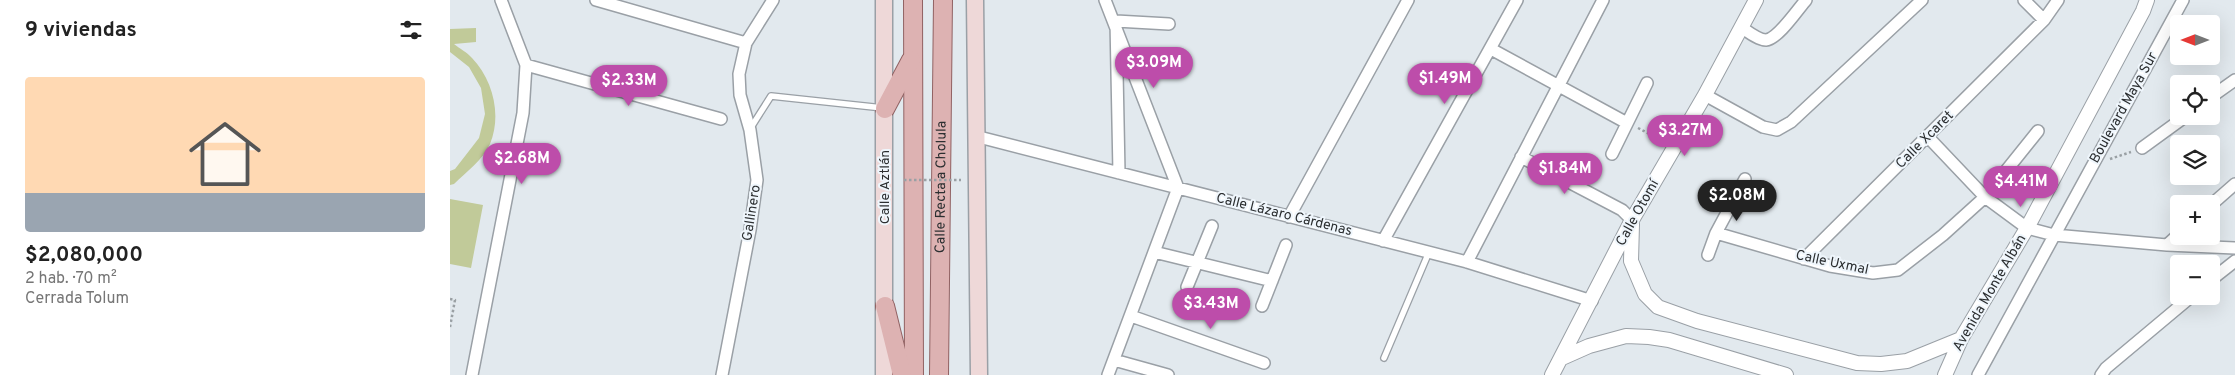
<!DOCTYPE html>
<html lang="es">
<meta charset="utf-8">
<style>
body{margin:0;font-family:Overpass,sans-serif;background:#f2f2f2;color:#222;height:100vh;display:flex;flex-direction:column;font-size:19px;white-space:nowrap}
*{box-sizing:border-box;margin:0}
p{font-size:16px;color:#767676}
.icon{flex:none;width:28px;height:28px;fill:none;stroke:currentColor;stroke-width:2;stroke-linecap:round;stroke-linejoin:round}
.map{position:relative;flex:1;overflow:hidden}
.panel{display:flex;flex-direction:column;background:#fff;width:450px}
.panel>*{flex:none}
.needle{width:32px;rotate:270deg}
.tools{position:absolute;left:1720px;top:15px;display:grid;gap:10px}
.tools a{display:grid;place-items:center;width:50px;height:50px;border-radius:5px;background:#fff;box-shadow:0 5px 20px #0002;font-size:25px}
.price{position:absolute;translate:-50% -42px;padding:0 11px;border-radius:18px;background:#bd4daa;color:#fff;font-size:16px;line-height:32px;filter:drop-shadow(0 1px 2px #0008)}
.price::after{content:'';position:absolute;left:50%;top:30px;width:15px;height:11px;margin-left:-8px;background:inherit;clip-path:polygon(0 0,100% 0,50% 100%)}
.price.active{background:#222;color:#fff}
ul{padding:0;list-style:none}
li{display:grid;align-content:center;gap:10px;height:265px;padding:0 25px}
li+li{border-top:1px solid #e0e0e0}
li span{display:grid;place-items:center;height:155px;border-radius:5px;color:#555}
li>.icon{margin-inline-start:auto}
span .icon{width:90px;height:90px;fill:#fffc;stroke-width:1}
li b{font-size:21px}
h2{display:flex;justify-content:space-between;align-items:center;height:60px;padding:0 25px;font-size:21px}
main{display:flex;flex:1;min-height:0}
.map>svg:first-child{display:block}
</style>
<main>
<section class="panel">
<h2>9 viviendas<svg class="icon" aria-label="filters" viewBox="0 0 24 24"><path d="M4 7h16M4 17h16"/><circle cx="9" cy="7" r="2"/><circle cx="15" cy="17" r="2"/></svg></h2>
<ul>
<li><span style="background:linear-gradient(#ffd9b3 75%,#9aa5b1 0)"><svg class="icon" aria-label="home" viewBox="0 0 24 24"><path d="M3 11l9-7 9 7M6 9v11h12V9"/></svg></span><div><b>$2,080,000</b><p>2 hab. · 70 m²</p><p>Cerrada Tolum</p></div></li>
</ul>
</section>
<div class="map">
<svg width="1785" height="375" viewBox="0 0 1785 375">
<rect width="100%" height="100%" fill="#e2e9ee"/>
<!-- green -->
<path fill="#c1ca99" d="M26 28V42L4 44C10 49 17 52 22 58 43 80 52 115 40 144 33 160 16 172 4 184L0 185V171L5 169 29 138 35 114 31 88 19 67 0 52V29Z
M0 199 33 205 21 268 0 264Z"/>
<g fill="none" stroke-linecap="round" stroke-linejoin="round">
<!-- service casing -->
<g stroke="#9aa0a6" stroke-width="8">
<path id="service" d="M300 129 321 96 433 108
M934 358 979 252"/>
</g>
<!-- minor casing -->
<g stroke="#9aa0a6" stroke-width="14">
<path id="minor" d="M146 0 296 43
M655 0 728 188 658 375
M1574 0 1594 20
M1291 27C1297 31 1308 40 1316 40 1328 39 1348 9 1356 0
M1041 49 1177 123
M76 65 271 119
M1255 95 1313 127 1327 130 1341 122 1472 0
M1761 97 1785 80
M525 136 1017 262 1142 301
M1478 137 1535 197 1577 228 1604 235 1717 245 1785 248
M1692 148 1736 116
M1162 154 1197 83
M1071 157 1172 210 1182 220
M669 173 666 21 719 24
M1761 205 1785 184
M839 217 958 0
M1266 233 1380 266 1423 273 1448 270 1493 235 1535 197 1588 131
M933 241 1067 0
M1717 245 1729 234
M704 252 822 281
M1258 255 1266 233 1295 179
M1354 259 1594 20 1608 0
M1017 262 1153 0
M1761 280 1785 261
M737 287 762 226
M812 306 836 245
M681 316 814 363
M664 360 718 375
M22 375 73 113 76 65 51 0
M272 375 300 230 307 180 300 130 290 95 289 74 296 43 323 0
M1528 375 1733 0
M1651 375 1656 368 1742 296"/>
</g>
<!-- tertiary casing -->
<g stroke="#9aa0a6" stroke-width="16">
<path id="tertiary" d="M1182 224 1181 261 1195 294 1208 307 1247 321 1407 363 1431 364 1457 361 1511 339
M1112 358 1139 346 1176 336 1199 337 1219 340 1336 375
M1102 375 1182 220 1255 95 1306 0
M1495 375 1511 339 1577 228 1693 11 1697 0"/>
</g>
<!-- secondary casing -->
<g stroke="#9aa0a6" stroke-width="19">
<path id="secondary" d="M434 0V375
M525 0 529 375"/>
</g>
<!-- primary casing -->
<g stroke="#916263" stroke-width="20">
<g id="primary">
<path d="M463 0 464 375"/>
<path d="M435 109 461 60"/>
<path d="M435 306 452 375"/>
<path id="s1" d="M489 375 493 0"/>
</g>
</g>
<!-- path -->
<path stroke="#9aa0a4" stroke-width="2.5" stroke-dasharray="2.5 2.5" stroke-linecap="butt" d="M1188 128 1215 142
M1660 159 1681 152
M0 299 5 300 0 327"/>
<!-- service -->
<use href="#service" stroke="#fff" stroke-width="5.5"/>
<!-- minor -->
<use href="#minor" stroke="#fff" stroke-width="11"/>
<!-- tertiary -->
<use href="#tertiary" stroke="#fff" stroke-width="14"/>
<!-- secondary -->
<use href="#secondary" stroke="#eed8d8" stroke-width="16"/>
<!-- primary -->
<use href="#primary" stroke="#ddb2b2" stroke-width="18"/>
<!-- path-bridge -->
<path stroke="#9aa0a4" stroke-width="2.5" stroke-dasharray="2.5 2.5" stroke-linecap="butt" d="M454 180H511"/>
</g>
<g text-anchor="middle" dominant-baseline="central" stroke-width="4" stroke-linejoin="round" paint-order="stroke">
<!-- street labels -->
<g font-size="14" fill="#2c2f31" stroke="#eff6fc">
<text transform="translate(1674 108) rotate(-61)">Boulevard Maya Sur</text>
<text transform="translate(1475 140) rotate(-45)">Calle Xcaret</text>
<text transform="translate(435 187) rotate(-90)">Calle Aztlán</text>
<text stroke="none"><textPath href="#s1" startOffset="188">Calle Recta a Cholula</textPath></text>
<text transform="translate(302 213) rotate(-81)">Gallinero</text>
<text transform="translate(1188 213) rotate(-61)">Calle Otomí</text>
<text transform="translate(834 215) rotate(14)">Calle Lázaro Cárdenas</text>
<text transform="translate(1382 263) rotate(12)">Calle Uxmal</text>
<text transform="translate(1540 293) rotate(-60)">Avenida Monte Albán</text>
</g>
</g>
</svg>
<div class="tools">
<a><svg class="needle" viewBox="-14 -14 28 28"><path d="M0-13l5 13h-10z" fill="#e53935"/><path d="M0 13l5-13h-10z" fill="#767676"/></svg></a>
<a><svg class="icon" aria-label="locate" viewBox="0 0 24 24"><circle cx="12" cy="12" r="6"/><path d="M12 2v4M12 18v4M2 12h4M18 12h4"/></svg></a>
<a><svg class="icon" aria-label="layers" viewBox="0 0 24 24"><path d="M12 4l9 5-9 5-9-5zM3 14l9 5 9-5"/></svg></a>
<a>+</a>
<a>−</a>
</div>
<b class="price" style="left:704px;top:89px">$3.09M</b>
<b class="price" style="left:995px;top:105px">$1.49M</b>
<b class="price" style="left:179px;top:107px">$2.33M</b>
<b class="price" style="left:1235px;top:157px">$3.27M</b>
<b class="price" style="left:72px;top:185px">$2.68M</b>
<b class="price" style="left:1115px;top:195px">$1.84M</b>
<b class="price" style="left:1571px;top:208px">$4.41M</b>
<b class="price active" style="left:1287px;top:222px">$2.08M</b>
<b class="price" style="left:761px;top:330px">$3.43M</b>
</div>
</main>
